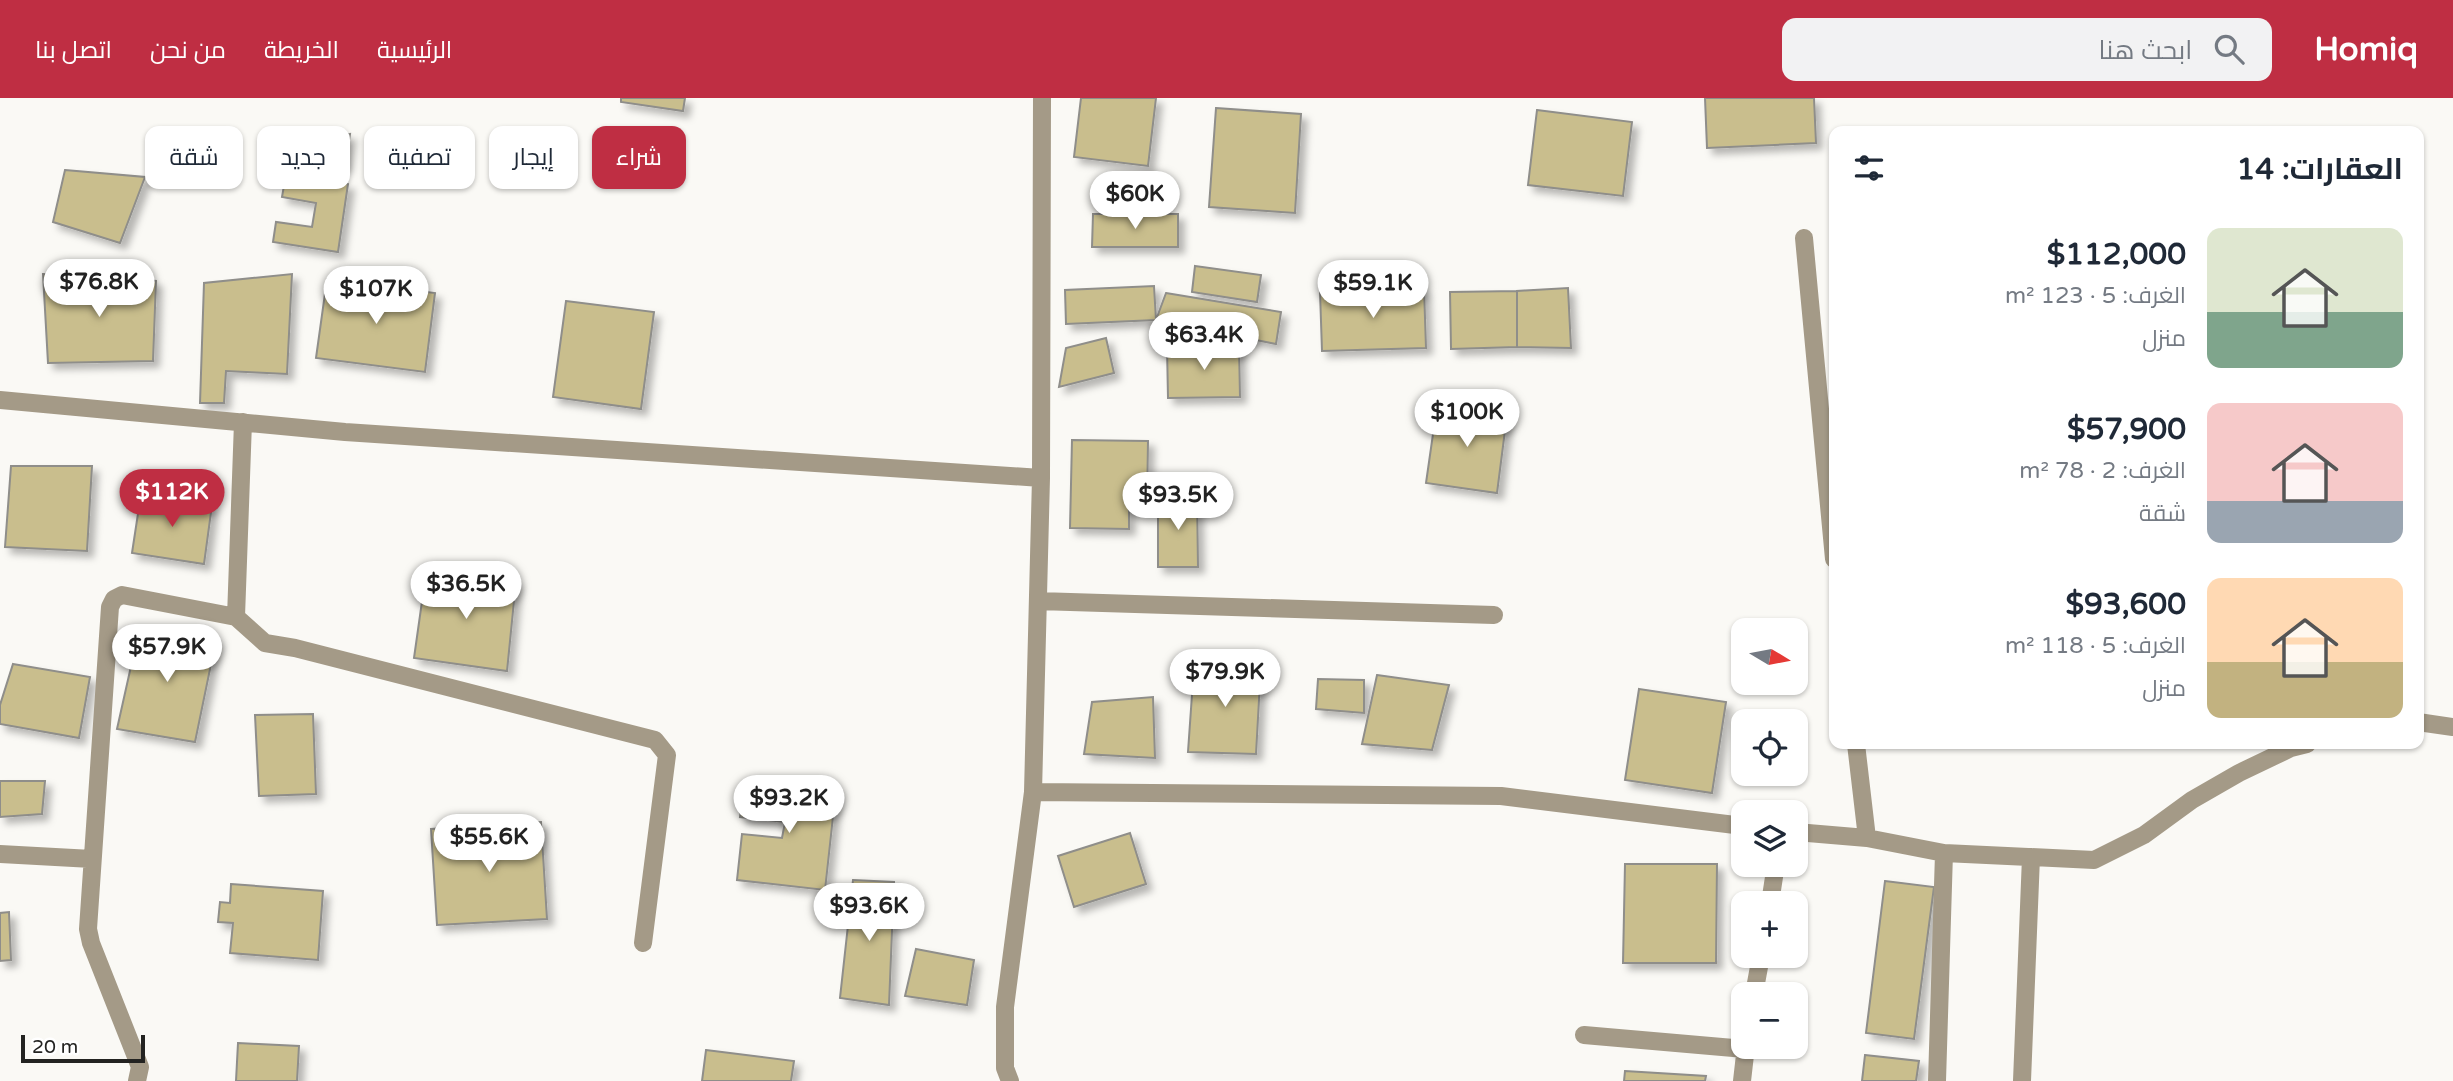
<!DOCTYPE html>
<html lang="ar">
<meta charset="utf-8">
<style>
body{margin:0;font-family:"Varela Round",Cairo,sans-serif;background:#f2f2f3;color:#1f2937;direction:rtl;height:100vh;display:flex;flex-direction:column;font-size:26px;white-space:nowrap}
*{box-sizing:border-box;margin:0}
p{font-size:23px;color:#747a83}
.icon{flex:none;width:38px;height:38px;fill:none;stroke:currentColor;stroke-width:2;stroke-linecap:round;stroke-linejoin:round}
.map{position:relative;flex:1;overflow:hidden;direction:ltr}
.side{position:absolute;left:1829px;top:28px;width:595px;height:623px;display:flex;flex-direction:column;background:#fff;border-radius:14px;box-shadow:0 2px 5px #0004;direction:rtl}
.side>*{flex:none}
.hud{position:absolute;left:21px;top:28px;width:665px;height:63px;direction:rtl;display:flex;gap:14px}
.needle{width:46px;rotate:100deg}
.buttons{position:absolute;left:1731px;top:520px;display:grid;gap:14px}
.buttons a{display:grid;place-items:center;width:77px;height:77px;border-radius:14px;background:#fff;box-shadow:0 2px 5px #0004;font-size:35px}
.scale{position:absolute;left:21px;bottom:18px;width:124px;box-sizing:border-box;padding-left:7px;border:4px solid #232321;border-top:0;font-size:19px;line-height:24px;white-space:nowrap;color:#232321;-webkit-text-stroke:5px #fff;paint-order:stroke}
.price{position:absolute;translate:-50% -60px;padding:0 16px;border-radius:24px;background:#fff;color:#222;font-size:23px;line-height:46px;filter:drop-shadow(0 2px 4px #0008)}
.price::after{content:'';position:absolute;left:50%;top:42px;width:21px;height:16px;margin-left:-10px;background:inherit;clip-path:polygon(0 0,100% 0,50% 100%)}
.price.selected{background:#bf2e43;color:#fff}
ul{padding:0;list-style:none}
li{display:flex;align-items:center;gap:21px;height:175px;padding:0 21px}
li span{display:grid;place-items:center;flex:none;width:196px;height:140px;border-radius:14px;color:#555}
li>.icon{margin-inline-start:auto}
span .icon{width:84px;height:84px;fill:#fffc;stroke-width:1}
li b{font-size:30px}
h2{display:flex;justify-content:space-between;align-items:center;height:84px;padding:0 21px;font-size:30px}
.chip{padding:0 24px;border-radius:14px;background:#fff;box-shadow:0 2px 5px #0004;font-size:24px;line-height:63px}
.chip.selected{background:#bf2e43;color:#fff}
header{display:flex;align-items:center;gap:42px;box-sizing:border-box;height:98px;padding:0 35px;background:#bf2e43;color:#fff}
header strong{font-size:33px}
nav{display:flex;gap:38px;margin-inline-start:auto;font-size:24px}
.search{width:490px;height:63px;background:#f2f2f3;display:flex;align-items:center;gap:18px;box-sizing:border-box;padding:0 24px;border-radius:14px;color:#747a83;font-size:26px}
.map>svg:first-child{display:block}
</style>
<header>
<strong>Homiq</strong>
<div class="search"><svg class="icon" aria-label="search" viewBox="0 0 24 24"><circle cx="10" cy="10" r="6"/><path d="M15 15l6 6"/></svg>ابحث هنا</div>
<nav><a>الرئيسية</a><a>الخريطة</a><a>من نحن</a><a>اتصل بنا</a></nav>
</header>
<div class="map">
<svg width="2453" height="983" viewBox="0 0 2453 983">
<defs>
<filter id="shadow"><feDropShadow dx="6" dy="6" stdDeviation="3.5" flood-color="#0004"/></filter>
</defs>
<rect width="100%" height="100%" fill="#faf9f5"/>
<!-- building -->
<path fill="#c9be8d" stroke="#8f8e8a" stroke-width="2" filter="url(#shadow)" d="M621 0H685L683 13 621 4Z
M1081 0H1156L1148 68 1074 59Z
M1705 0H1814L1816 45 1707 50Z
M1216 10 1301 16 1295 115 1209 109Z
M1537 12 1632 24 1623 98 1528 87Z
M350 36 345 69 328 66 325 83 348 86 338 154 273 144 276 124 312 129 316 105 282 99 291 47Z
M65 72 145 79 120 145 53 124Z
M1093 116H1178V149H1092Z
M1195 168 1261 177 1257 204 1192 194Z
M43 176 156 183 153 263 48 265Z
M292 176 287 276 226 273 224 305H200L204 185Z
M327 181 435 195 425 274 316 260Z
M1154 188 1156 222 1066 226 1065 192Z
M1424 190 1426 250 1322 253 1320 194Z
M1568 190 1571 250 1517 249V193Z
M1517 193V249L1451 251 1450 194Z
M1166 195 1281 214 1276 246 1156 222Z
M566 203 654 214 641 311 553 299Z
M1106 240 1114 275 1059 289 1066 250Z
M1239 248 1240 299 1168 300 1167 249Z
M1437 308 1507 317 1497 395 1426 385Z
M1072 342 1148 343 1147 405 1129 404V431L1070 430Z
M11 368H92L87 453 5 449Z
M141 396 212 407 204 466 132 455Z
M1197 398 1198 469H1158V399Z
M426 475 516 483 507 573 414 560Z
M140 528 216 542 195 644 117 631Z
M13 566 90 579 79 640 0 626V607Z
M1261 566 1256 656 1188 654 1194 568Z
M1377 577 1449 587 1432 652 1362 646Z
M1318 581 1364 582V615L1316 611Z
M1639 591 1726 604 1712 695 1625 682Z
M1153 599 1155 660 1084 656 1092 604Z
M313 616 316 696 259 698 255 617Z
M758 681 836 691 825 792 737 782 742 736 782 740 785 724 740 719 743 696 756 698Z
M0 683H45L42 716 0 719Z
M541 724 547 821 437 827 431 731Z
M1130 735 1146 786 1074 809 1058 758Z
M1625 766H1717L1716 865H1623Z
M853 782 894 784 889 907 840 900Z
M1885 783 1934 789 1914 941 1866 935Z
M231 786 323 793 318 862 230 855 233 825 218 824 220 804 230 805Z
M9 814 11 862 0 863V815Z
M916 851 974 862 967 907 905 898Z
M238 945 299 948 297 983H236Z
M706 952 794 963 791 983H702Z
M1865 957 1919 963 1916 983H1862Z
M1625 973 1706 978 1705 983H1624Z"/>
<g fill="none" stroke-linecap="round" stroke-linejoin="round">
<!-- minor -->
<path stroke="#a49a87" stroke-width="18" d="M1804 140 1834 461
M0 302 345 334 1041 380
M1038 503 1494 517
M236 519 265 545 295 550 655 642 667 657 643 845
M2418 624 2453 629
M1856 646 1867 740
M1033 694 1501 698 1743 728
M1796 734 1867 740 1944 755 2094 762 2144 737 2192 702 2239 675 2291 650 2307 646
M0 756 92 761
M1770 805 1776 766
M1754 896 1761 858
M1584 937 1745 951
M137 983 140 969 91 845 88 831 110 509 114 501 122 497 236 519 243 324
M1010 983 1005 970V909L1033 694 1041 380 1042 0
M1742 983 1746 948
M1937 983 1944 755
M2022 983 2031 759"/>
</g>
</svg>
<div class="buttons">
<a><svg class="needle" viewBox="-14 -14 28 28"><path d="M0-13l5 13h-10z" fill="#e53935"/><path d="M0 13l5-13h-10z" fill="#747a83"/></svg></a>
<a><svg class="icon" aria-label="locate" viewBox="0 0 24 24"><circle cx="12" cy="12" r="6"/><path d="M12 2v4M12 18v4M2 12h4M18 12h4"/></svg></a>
<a><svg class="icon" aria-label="layers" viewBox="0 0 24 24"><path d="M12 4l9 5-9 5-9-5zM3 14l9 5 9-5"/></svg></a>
<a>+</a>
<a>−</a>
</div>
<div class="scale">20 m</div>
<b class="price" style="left:1135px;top:133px">$60K</b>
<b class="price" style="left:99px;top:221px">$76.8K</b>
<b class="price" style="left:1373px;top:222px">$59.1K</b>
<b class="price" style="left:376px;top:228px">$107K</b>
<b class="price" style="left:1204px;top:274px">$63.4K</b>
<b class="price" style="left:1467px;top:351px">$100K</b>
<b class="price selected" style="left:172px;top:431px">$112K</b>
<b class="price" style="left:1178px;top:434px">$93.5K</b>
<b class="price" style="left:466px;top:523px">$36.5K</b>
<b class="price" style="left:167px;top:586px">$57.9K</b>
<b class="price" style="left:1225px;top:611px">$79.9K</b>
<b class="price" style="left:789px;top:737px">$93.2K</b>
<b class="price" style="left:489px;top:776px">$55.6K</b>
<b class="price" style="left:869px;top:845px">$93.6K</b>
<div class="hud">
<a class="chip selected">شراء</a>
<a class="chip">إيجار</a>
<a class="chip">تصفية</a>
<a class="chip">جديد</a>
<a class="chip">شقة</a>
</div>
<section class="side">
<h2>العقارات: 14<svg class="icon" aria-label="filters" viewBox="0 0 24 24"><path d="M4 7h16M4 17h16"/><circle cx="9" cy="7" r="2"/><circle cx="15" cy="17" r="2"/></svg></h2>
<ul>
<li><span style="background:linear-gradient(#dfe7d0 60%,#7fa58c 0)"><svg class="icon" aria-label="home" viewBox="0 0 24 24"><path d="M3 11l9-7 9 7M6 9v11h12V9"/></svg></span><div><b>$112,000</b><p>الغرف: 5 · 123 m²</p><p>منزل</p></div></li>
<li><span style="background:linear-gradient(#f6c9c9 70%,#9aa5b1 0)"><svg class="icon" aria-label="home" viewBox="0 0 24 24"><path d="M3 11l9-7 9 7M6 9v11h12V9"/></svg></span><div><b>$57,900</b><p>الغرف: 2 · 78 m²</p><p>شقة</p></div></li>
<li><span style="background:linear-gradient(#ffd9b3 60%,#c2b280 0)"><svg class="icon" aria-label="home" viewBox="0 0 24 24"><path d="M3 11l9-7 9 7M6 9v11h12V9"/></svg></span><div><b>$93,600</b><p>الغرف: 5 · 118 m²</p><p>منزل</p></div></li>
</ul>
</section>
</div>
